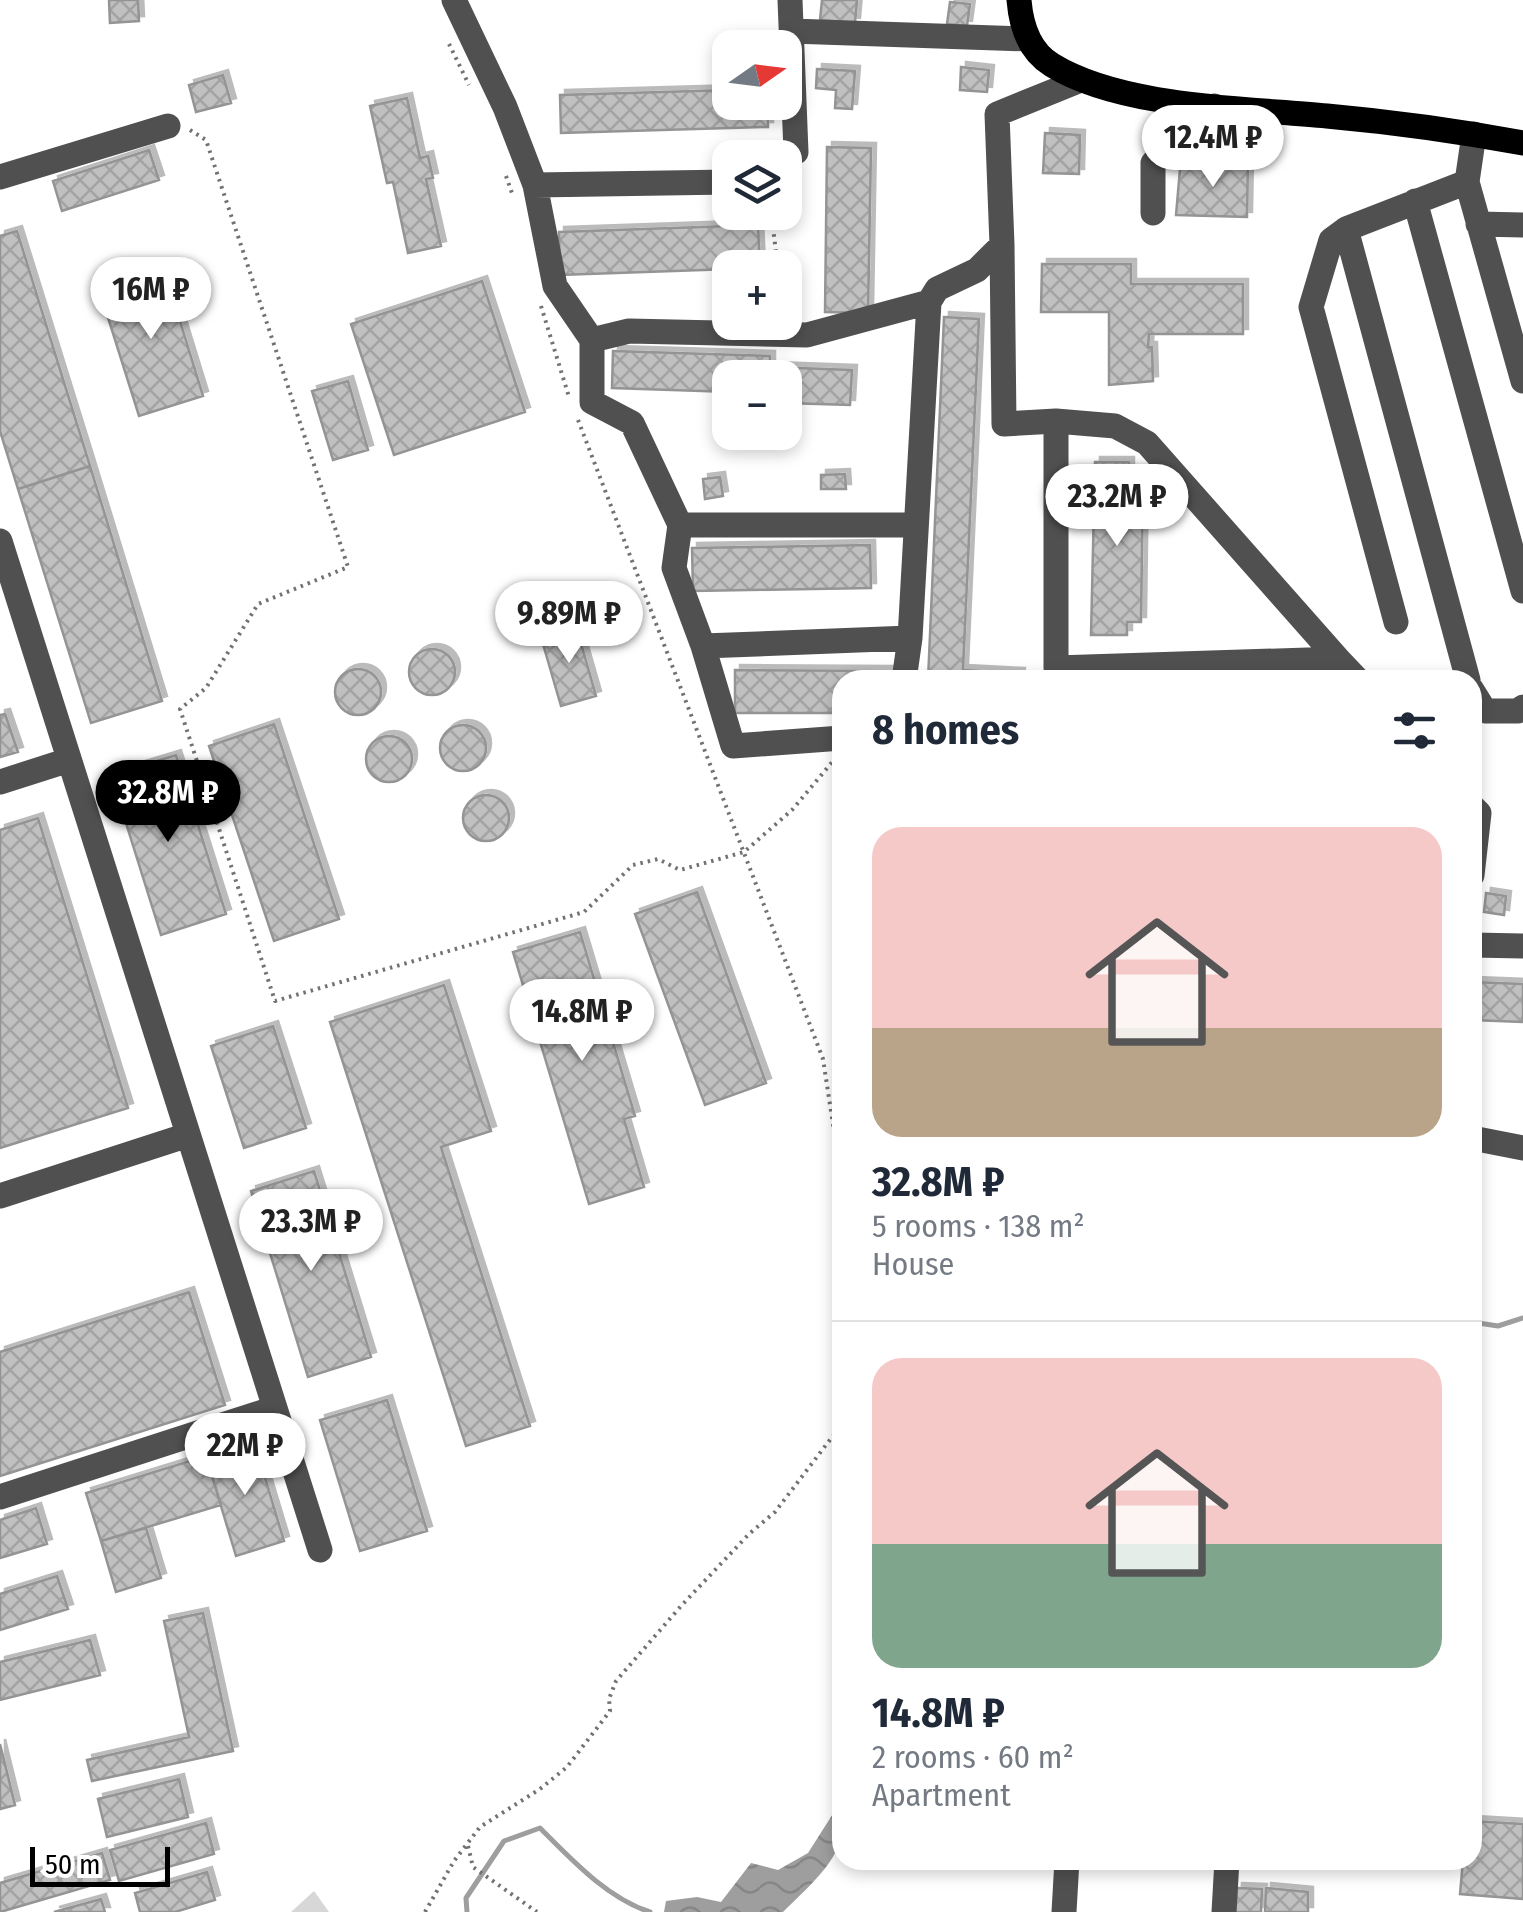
<!DOCTYPE html>
<meta charset="utf-8">
<style>
body{margin:0;font-family:"Fira Sans Condensed",sans-serif;background:#f2f2f3;color:#1f2937;height:100vh;display:flex;flex-direction:column;font-size:38px;white-space:nowrap}
*{box-sizing:border-box;margin:0}
p{font-size:32px;color:#747a83}
.icon{flex:none;width:55px;height:55px;fill:none;stroke:currentColor;stroke-width:2;stroke-linecap:round;stroke-linejoin:round}
.map{position:relative;flex:1;overflow:hidden}
.panel{position:absolute;left:832px;top:670px;width:650px;height:1200px;display:flex;flex-direction:column;background:#fff;border-radius:30px;box-shadow:0 5px 15px #0003}
.panel>*{flex:none}
.needle{width:65px;rotate:76deg}
.controls{position:absolute;left:712px;top:30px;display:grid;gap:20px}
.controls a{display:grid;place-items:center;width:90px;height:90px;border-radius:20px;background:#fff;box-shadow:0 5px 15px #0003;font-size:50px}
.scale{position:absolute;left:30px;bottom:25px;width:140px;box-sizing:border-box;padding-left:10px;border:5px solid #000;border-top:0;font-size:28px;line-height:35px;white-space:nowrap;color:#000;-webkit-text-stroke:8px #fff;paint-order:stroke}
.price{position:absolute;translate:-50% -85px;padding:0 22px;border-radius:35px;background:#fff;color:#222;font-size:32px;line-height:65px;filter:drop-shadow(0 2px 5px #0008)}
.price::after{content:'';position:absolute;left:50%;top:60px;width:30px;height:22px;margin-left:-15px;background:inherit;clip-path:polygon(0 0,100% 0,50% 100%)}
.price.selected{background:#000;color:#fff}
ul{padding:0;list-style:none}
li{display:grid;align-content:center;gap:20px;height:530px;padding:0 40px}
li+li{border-top:2px solid #e0e1e3}
li span{display:grid;place-items:center;height:310px;border-radius:30px;color:#555}
li>.icon{margin-inline-start:auto}
span .icon{width:180px;height:180px;fill:#fffc;stroke-width:1}
li b{font-size:42px}
h2{display:flex;justify-content:space-between;align-items:center;height:120px;padding:0 40px;font-size:42px}
.map>svg:first-child{display:block}
</style>
<div class="map">
<svg width="1523" height="1912" viewBox="0 0 1523 1912">
<defs>
<pattern id="water-waves" width="16" height="10" patternUnits="userSpaceOnUse" patternTransform="scale(2.5)"><rect width="16" height="10" fill="#9e9e9e"/><path d="M0 5q4-4 8 0t8 0" fill="none" stroke="#868686"/></pattern>
<pattern id="building-cross-hatch" width="8" height="8" patternUnits="userSpaceOnUse" patternTransform="scale(2.5)"><rect width="8" height="8" fill="#c0c0c0"/><path d="M0 0l8 8M0 8l8-8" fill="none" stroke="#a3a3a3"/></pattern>
<filter id="shadow"><feDropShadow dx="5" dy="-5" stdDeviation="0" flood-color="#0004"/></filter>
</defs>
<rect width="100%" height="100%" fill="#fff"/>
<!-- green -->
<path fill="#d7d7d7" d="M314 1891 329 1912H291Z"/>
<!-- water -->
<path fill="url(#water-waves)" d="M836 1809C859 1847 808 1886 783 1912H664L666 1901 697 1897 721 1902 751 1863 778 1870 808 1853Z"/>
<g fill="none" stroke-linecap="round" stroke-linejoin="round">
<!-- stream -->
<path stroke="#9e9e9e" stroke-width="5" d="M1472 1322 1498 1326 1523 1318
M467 1912 466 1898 504 1841 540 1828C572 1860 607 1898 650 1912"/>
</g>
<!-- building -->
<path fill="url(#building-cross-hatch)" stroke="#949494" stroke-width="2.5" filter="url(#shadow)" d="M109 0H138L139 21 110 23Z
M822 0H857L855 23 820 20Z
M950 2 970 4 967 26 947 24Z
M961 67 989 70 987 92 960 90Z
M817 69 855 71 852 109 835 108 836 90 816 88Z
M223 75 231 103 196 112 189 85Z
M730 90V102H768V127L561 133 560 95Z
M407 98 420 158 428 156 433 178 426 179 441 246 408 253 393 182 387 183 370 106Z
M1045 133 1080 135 1079 174 1043 173Z
M827 147 871 148 868 313 825 312Z
M149 150 159 180 62 211 53 181Z
M1195 162 1248 163 1247 217 1176 215 1180 169Z
M758 225 760 268 560 275 559 232Z
M17 231 90 466 18 489 0 431V236Z
M1042 264H1131V284H1243V334H1149L1148 347H1152L1153 381 1109 385V312H1041Z
M164 269 203 396 139 416 99 289Z
M482 281 525 412 394 455 351 324Z
M944 317 979 319 963 670 1020 673 1019 680H928Z
M613 351 770 356V367L852 370 850 405 785 403V378H730V392L612 388Z
M348 381 368 450 333 460 312 391Z
M1095 462H1129V478L1143 477 1141 622H1127V635H1091Z
M90 466 162 701 91 723 18 489Z
M845 474 846 489H821V475Z
M720 477 723 496 705 499 703 479Z
M870 545 871 588 693 591 692 548Z
M576 626 596 696 561 706 541 637Z
M409 672a23 23 0 1 1 46 0a23 23 0 1 1-46 0Z
M335 692a23 23 0 1 1 46 0a23 23 0 1 1-46 0Z
M735 670 892 671V680H842V713H735Z
M5 714 18 752 0 757V715Z
M274 724 339 919 274 941 209 746Z
M440 748a23 23 0 1 1 46 0a23 23 0 1 1-46 0Z
M366 759a23 23 0 1 1 46 0a23 23 0 1 1-46 0Z
M176 755 226 914 161 935 111 775Z
M463 818a23 23 0 1 1 46 0a23 23 0 1 1-46 0Z
M38 818 128 1108 0 1148V830Z
M697 892 766 1083 705 1105 635 914Z
M1486 893 1506 896 1504 915 1484 912Z
M580 932 635 1116 624 1119 644 1187 589 1204 513 952Z
M1472 982 1523 984V1022L1472 1020Z
M444 985 491 1131 441 1147 530 1426 466 1446 330 1022Z
M273 1026 306 1128 244 1148 211 1046Z
M314 1171 371 1357 308 1377 251 1191Z
M189 1292 225 1405 0 1476V1352Z
M387 1400 427 1531 360 1551 320 1420Z
M254 1441 284 1541 236 1556 206 1456Z
M206 1456 221 1505 101 1541 86 1493Z
M36 1508 47 1544 0 1558V1520Z
M146 1528 161 1578 116 1592 101 1541Z
M57 1576 68 1609 0 1630V1594Z
M203 1613 233 1751 92 1781 87 1760 189 1737 164 1621Z
M90 1640 100 1675 0 1700V1662Z
M0 1744 15 1805 0 1809Z
M179 1779 188 1817 107 1837 98 1799Z
M1472 1821 1523 1824V1899L1460 1894 1463 1860H1472Z
M206 1823 214 1854 119 1881 110 1850Z
M102 1853 110 1880 0 1912V1883Z
M207 1872 215 1900 175 1912H140L135 1893Z
M1237 1888 1262 1889 1261 1912H1235Z
M1266 1888 1308 1892V1912H1265Z
M101 1899 105 1912H54Z"/>
<g fill="none" stroke-linecap="round" stroke-linejoin="round">
<!-- path -->
<path stroke="#727272" stroke-width="4" stroke-dasharray="2.5 5" stroke-linecap="butt" d="M449 44 469 85
M190 130 206 140 348 567 258 604 206 688 180 709 275 1001 584 912 633 865 658 859 680 870 744 852 792 810 833 761
M506 176 513 196
M771 212 778 268
M785 284 797 311
M541 306 569 397
M578 420 823 1059 842 1183
M842 1185 836 1216 842 1270
M468 1846 473 1867 537 1912
M425 1912 454 1861 480 1827 540 1789 567 1767 610 1711 609 1699 616 1681 681 1606 749 1534 775 1512 842 1424"/>
<!-- minor -->
<path stroke="#505050" stroke-width="25" d="M454 0 505 107 535 185 555 286 592 340
M791 31 1028 39
M1474 134 1467 182 1523 381
M1179 135 1248 139
M785 159 796 152 790 0
M0 177 168 126
M1467 182 1346 229 1468 680
M535 185 730 182
M1415 201 1523 591
M1153 213V163L1179 135 1214 106
M1478 224 1523 225
M1346 229 1331 240 1311 307 1396 622
M1002 245 1004 424 1056 421V668L1338 659 1358 680
M1056 421 1115 426 1147 443 1338 659
M680 525H916
M0 541 320 1550
M703 646 910 638
M904 680 910 638 929 302 937 289 977 270 1002 245 997 114 1081 80
M1472 690 1485 711H1518L1523 707
M842 738 733 746 703 646 674 568 680 525 632 423 592 402V340L629 331 807 335 929 302
M0 782 69 760
M1472 806 1479 813 1472 875
M1472 945 1523 946
M1472 1138 1523 1148
M0 1196 188 1135
M0 1497 275 1408
M1064 1912 1067 1860
M1224 1912 1227 1860"/>
<!-- major -->
<path stroke="#000" stroke-width="25" d="M1019 0C1021 25 1029 51 1052 65 1122 108 1245 108 1327 116 1393 122 1458 131 1523 143"/>
</g>
</svg>
<div class="controls">
<a><svg class="needle" viewBox="-14 -14 28 28"><path d="M0-13l5 13h-10z" fill="#e53935"/><path d="M0 13l5-13h-10z" fill="#747a83"/></svg></a>
<a><svg class="icon" aria-label="layers" viewBox="0 0 24 24"><path d="M12 4l9 5-9 5-9-5zM3 14l9 5 9-5"/></svg></a>
<a>+</a>
<a>−</a>
</div>
<div class="scale">50 m</div>
<b class="price" style="left:1213px;top:190px">12.4M ₽</b>
<b class="price" style="left:151px;top:342px">16M ₽</b>
<b class="price" style="left:1117px;top:549px">23.2M ₽</b>
<b class="price" style="left:569px;top:666px">9.89M ₽</b>
<b class="price selected" style="left:168px;top:845px">32.8M ₽</b>
<b class="price" style="left:582px;top:1064px">14.8M ₽</b>
<b class="price" style="left:311px;top:1274px">23.3M ₽</b>
<b class="price" style="left:245px;top:1498px">22M ₽</b>
<section class="panel">
<h2>8 homes<svg class="icon" aria-label="filters" viewBox="0 0 24 24"><path d="M4 7h16M4 17h16"/><circle cx="9" cy="7" r="2"/><circle cx="15" cy="17" r="2"/></svg></h2>
<ul>
<li><span style="background:linear-gradient(#f6c9c9 65%,#b9a48a 0)"><svg class="icon" aria-label="home" viewBox="0 0 24 24"><path d="M3 11l9-7 9 7M6 9v11h12V9"/></svg></span><div><b>32.8M ₽</b><p>5 rooms · 138 m²</p><p>House</p></div></li>
<li><span style="background:linear-gradient(#f6c9c9 60%,#7fa58c 0)"><svg class="icon" aria-label="home" viewBox="0 0 24 24"><path d="M3 11l9-7 9 7M6 9v11h12V9"/></svg></span><div><b>14.8M ₽</b><p>2 rooms · 60 m²</p><p>Apartment</p></div></li>
</ul>
</section>
</div>
